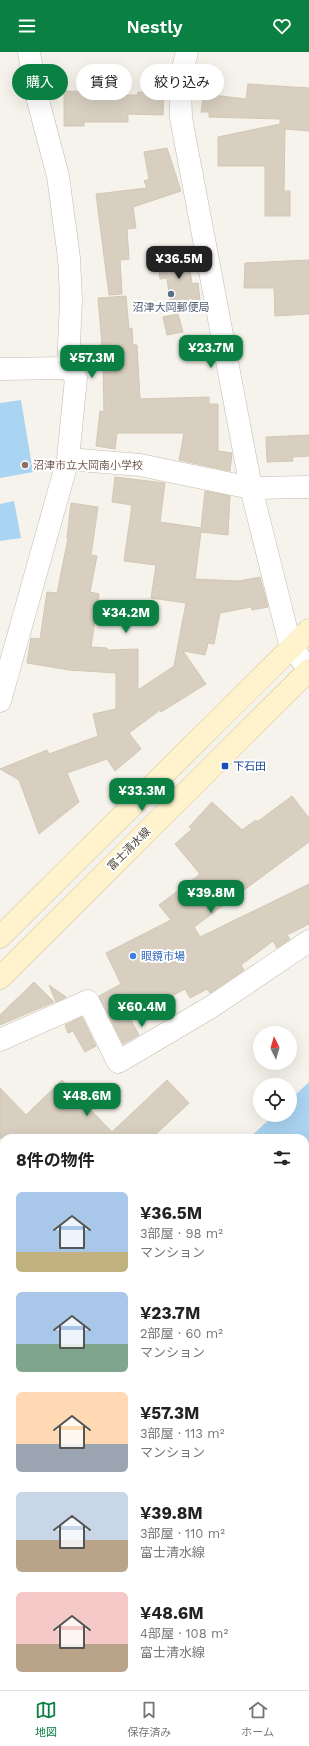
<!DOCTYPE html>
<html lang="ja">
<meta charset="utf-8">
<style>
body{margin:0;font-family:"Work Sans","Noto Sans JP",sans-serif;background:#f6f6f6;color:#222;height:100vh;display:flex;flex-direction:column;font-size:15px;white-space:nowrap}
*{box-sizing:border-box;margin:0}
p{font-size:13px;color:#767676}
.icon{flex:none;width:22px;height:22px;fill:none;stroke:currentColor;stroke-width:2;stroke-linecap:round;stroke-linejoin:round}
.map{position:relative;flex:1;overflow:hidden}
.drawer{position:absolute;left:0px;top:1082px;width:309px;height:556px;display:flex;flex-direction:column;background:#fff;border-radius:12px 12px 0 0;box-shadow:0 4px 16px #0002}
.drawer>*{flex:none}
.guide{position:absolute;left:12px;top:12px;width:285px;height:36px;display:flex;gap:8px}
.needle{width:26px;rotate:355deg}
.controls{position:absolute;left:253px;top:974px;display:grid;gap:8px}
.controls a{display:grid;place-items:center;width:44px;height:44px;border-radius:50%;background:#fff;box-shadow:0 4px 16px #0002;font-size:20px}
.price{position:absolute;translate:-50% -34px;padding:0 9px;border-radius:8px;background:#0b8043;color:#fff;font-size:13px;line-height:26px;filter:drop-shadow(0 1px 2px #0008)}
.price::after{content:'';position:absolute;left:50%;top:24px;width:12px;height:9px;margin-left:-6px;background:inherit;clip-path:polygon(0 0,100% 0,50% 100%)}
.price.on{background:#222;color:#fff}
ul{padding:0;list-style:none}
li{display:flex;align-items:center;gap:12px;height:100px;padding:0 16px}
li span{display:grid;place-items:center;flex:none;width:112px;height:80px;border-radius:6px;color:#555}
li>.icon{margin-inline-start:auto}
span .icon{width:48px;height:48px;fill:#fffc;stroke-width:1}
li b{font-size:17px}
h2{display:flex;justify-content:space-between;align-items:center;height:48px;padding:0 16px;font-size:17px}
.pill{padding:0 14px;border-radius:18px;background:#fff;box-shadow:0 4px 16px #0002;font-size:14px;line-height:36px}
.pill.on{background:#0b8043;color:#fff}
header{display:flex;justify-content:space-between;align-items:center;height:52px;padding:0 16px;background:#0b8043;color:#fff;font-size:18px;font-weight:600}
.tab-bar{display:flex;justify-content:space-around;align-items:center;height:56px;border-top:1px solid #e0e0e0;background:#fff;font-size:11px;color:#767676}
.tab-bar a{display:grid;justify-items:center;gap:2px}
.tab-bar .on{color:#0b8043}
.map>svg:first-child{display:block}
</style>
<header><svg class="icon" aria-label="menu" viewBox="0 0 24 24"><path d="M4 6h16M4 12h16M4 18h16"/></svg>Nestly<svg class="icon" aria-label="heart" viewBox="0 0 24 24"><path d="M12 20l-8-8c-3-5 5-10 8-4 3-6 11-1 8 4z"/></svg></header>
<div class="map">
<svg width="309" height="1638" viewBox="0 0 309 1638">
<rect width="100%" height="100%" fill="#f6f3ec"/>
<!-- water -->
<path fill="#a9d4f2" d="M21 348 33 420 0 426V351Z
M14 449 21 486 0 489V452Z
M309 1030V1245L305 1249V1086H249L274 1063H290V1048Z
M4 1324V1577L0 1581V1327Z"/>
<!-- building -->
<path fill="#d8cfc1" stroke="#d3c7b4" d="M248 32 309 36V79L285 77 284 139H290V164H265V114H218V85L280 72V67L209 65V60H201L204 42 246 47Z
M64 39 106 40 107 43H138V40L164 41 163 63 128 62V70H84V74H64Z
M167 96 181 139 133 155 136 176 127 177 129 207 120 208 122 242 109 243 96 142 147 136 144 129 149 127 144 100Z
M188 202 192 232 198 231 200 248 188 250 189 254 171 257 167 226 160 227 157 206Z
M309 208V262L275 264 274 236H244L245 211Z
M126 244 129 277 132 276 133 293H137L140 347 209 345V352H218V399L232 401 230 419 179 408 184 381H117L115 397 96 394 100 359 104 360 103 312 100 293H102L98 246Z
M178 262 183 280 167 283 163 265Z
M309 383V404L292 405 293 409 267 410 266 385Z
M115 425 165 431 160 470 201 476 205 439 230 444 228 483 201 480 195 527 239 529 260 525 268 555 252 558 251 555 220 561 214 592 208 591 205 603 183 599 206 632 161 660 160 658 129 681 141 697 115 719 107 707 67 721 79 750 39 782 19 728 0 717 47 698 49 702 98 684 93 662 116 657V621L69 618 27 611 31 586 40 587 47 540 57 541 68 486H67L71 451 98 455 91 503 97 504 90 540 99 542 91 595 107 596V598L138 597V638L174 614 186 551 151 546 156 513 124 509 132 453 112 450Z
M292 744 309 766V790L194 875 200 885 309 832V872L287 883 290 887 277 896 273 889 241 913 244 918 210 941 207 937 190 946 185 937 130 966 139 983 123 992 99 944 121 932 106 901 171 868 159 853 200 822 175 792 192 777 189 775 212 750 242 778 256 768 257 770Z
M34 930 54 950 0 973V963Z
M49 933 66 945 56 950Z
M82 965 96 994 85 1000 73 979 68 981 65 973Z
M62 1028 112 1080 167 1028 189 1051 152 1086H0V1036L26 1063Z"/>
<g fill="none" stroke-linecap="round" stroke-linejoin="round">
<!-- minor casing -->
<g stroke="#c2bbae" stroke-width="23">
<path id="minor" d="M0 317 68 316
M68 407 140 413 251 436 309 435
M0 649 68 407 76 326 68 316 71 247 69 206 58 124 35 37 29 0
M0 988 88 949 118 1010 211 955 309 889"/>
</g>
<!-- tertiary casing -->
<g stroke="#c2bbae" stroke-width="23">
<path id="tertiary" d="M187 0 180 28 181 66 251 436 291 596 309 616"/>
</g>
<!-- secondary casing -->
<g stroke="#d6c79b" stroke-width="23">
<path id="secondary" d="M0 885 309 578
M0 926 309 618"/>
</g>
<!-- minor -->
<use href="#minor" stroke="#fff" stroke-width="22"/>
<!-- tertiary -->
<use href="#tertiary" stroke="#fff" stroke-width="22"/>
<!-- secondary -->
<use href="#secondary" stroke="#fff3cd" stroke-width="22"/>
</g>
<!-- markers -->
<circle fill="#5c6f8a" stroke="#fff" stroke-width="1.5" cx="171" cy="242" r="4"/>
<circle fill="#8d6e63" stroke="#fff" stroke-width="1.5" cx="25" cy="413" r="4"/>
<rect fill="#1a4fb4" stroke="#fff" stroke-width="1.5" x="221" y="710" width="8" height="8" rx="2"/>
<circle fill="#3f7fe0" stroke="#fff" stroke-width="1.5" cx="133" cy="904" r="4"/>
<g text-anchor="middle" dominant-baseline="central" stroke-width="4" stroke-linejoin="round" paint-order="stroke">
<!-- service labels -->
<g font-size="11" fill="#4e5e75" stroke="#fff">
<text x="171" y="255">沼津大岡郵便局</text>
</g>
<!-- education labels -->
<g font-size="11" fill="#785e54" stroke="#fff" text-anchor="start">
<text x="33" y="413">沼津市立大岡南小学校</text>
</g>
<!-- transit labels -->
<g font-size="11" fill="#164399" stroke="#fff" text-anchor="start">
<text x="233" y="714">下石田</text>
</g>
<!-- street labels -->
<g font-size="11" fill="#4b4439" stroke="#fff">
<text transform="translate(129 797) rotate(-45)">富士清水線</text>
</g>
<!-- shop labels -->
<g font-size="11" fill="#366cbe" stroke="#fff" text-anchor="start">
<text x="141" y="904">眼鏡市場</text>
</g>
</g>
</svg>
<div class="controls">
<a><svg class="needle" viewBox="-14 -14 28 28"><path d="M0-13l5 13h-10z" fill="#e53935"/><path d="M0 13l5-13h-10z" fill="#767676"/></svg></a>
<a><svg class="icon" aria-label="locate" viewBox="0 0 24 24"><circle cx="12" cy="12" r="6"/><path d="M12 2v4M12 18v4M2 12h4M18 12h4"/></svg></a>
</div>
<b class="price on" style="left:179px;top:228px">¥36.5M</b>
<b class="price" style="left:211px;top:317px">¥23.7M</b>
<b class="price" style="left:92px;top:327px">¥57.3M</b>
<b class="price" style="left:126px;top:582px">¥34.2M</b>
<b class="price" style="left:142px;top:760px">¥33.3M</b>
<b class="price" style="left:211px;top:862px">¥39.8M</b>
<b class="price" style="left:142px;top:976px">¥60.4M</b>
<b class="price" style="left:87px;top:1065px">¥48.6M</b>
<div class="guide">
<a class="pill on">購入</a>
<a class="pill">賃貸</a>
<a class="pill">絞り込み</a>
</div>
<section class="drawer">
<h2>8件の物件<svg class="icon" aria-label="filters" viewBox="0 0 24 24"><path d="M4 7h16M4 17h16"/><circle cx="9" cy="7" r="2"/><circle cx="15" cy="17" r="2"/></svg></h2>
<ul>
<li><span style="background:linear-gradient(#a9c7e8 75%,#c2b280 0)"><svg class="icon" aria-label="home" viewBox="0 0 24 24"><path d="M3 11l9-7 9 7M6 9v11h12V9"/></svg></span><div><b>¥36.5M</b><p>3部屋 · 98 m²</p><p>マンション</p></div></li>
<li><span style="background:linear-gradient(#a9c7e8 65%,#7fa58c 0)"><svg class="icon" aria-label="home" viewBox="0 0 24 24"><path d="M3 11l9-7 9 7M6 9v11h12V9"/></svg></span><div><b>¥23.7M</b><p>2部屋 · 60 m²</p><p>マンション</p></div></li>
<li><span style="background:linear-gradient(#ffd9b3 65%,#9aa5b1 0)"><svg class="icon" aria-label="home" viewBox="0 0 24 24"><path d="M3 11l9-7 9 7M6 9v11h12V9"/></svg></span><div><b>¥57.3M</b><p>3部屋 · 113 m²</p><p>マンション</p></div></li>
<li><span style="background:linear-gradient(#c9d6e8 60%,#b9a48a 0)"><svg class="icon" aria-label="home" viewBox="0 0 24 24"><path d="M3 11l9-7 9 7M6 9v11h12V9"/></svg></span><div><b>¥39.8M</b><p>3部屋 · 110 m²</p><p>富士清水線</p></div></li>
<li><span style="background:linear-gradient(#f6c9c9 65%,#b9a48a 0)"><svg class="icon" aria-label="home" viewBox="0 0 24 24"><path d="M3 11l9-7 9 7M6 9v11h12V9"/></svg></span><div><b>¥48.6M</b><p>4部屋 · 108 m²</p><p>富士清水線</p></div></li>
</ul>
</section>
</div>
<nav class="tab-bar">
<a class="on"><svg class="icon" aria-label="map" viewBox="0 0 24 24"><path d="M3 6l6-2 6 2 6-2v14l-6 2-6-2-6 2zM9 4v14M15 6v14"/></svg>地図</a>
<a><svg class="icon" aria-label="saved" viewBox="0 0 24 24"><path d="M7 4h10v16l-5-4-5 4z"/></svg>保存済み</a>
<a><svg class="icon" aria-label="home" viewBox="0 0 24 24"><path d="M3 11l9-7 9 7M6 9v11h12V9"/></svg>ホーム</a>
</nav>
